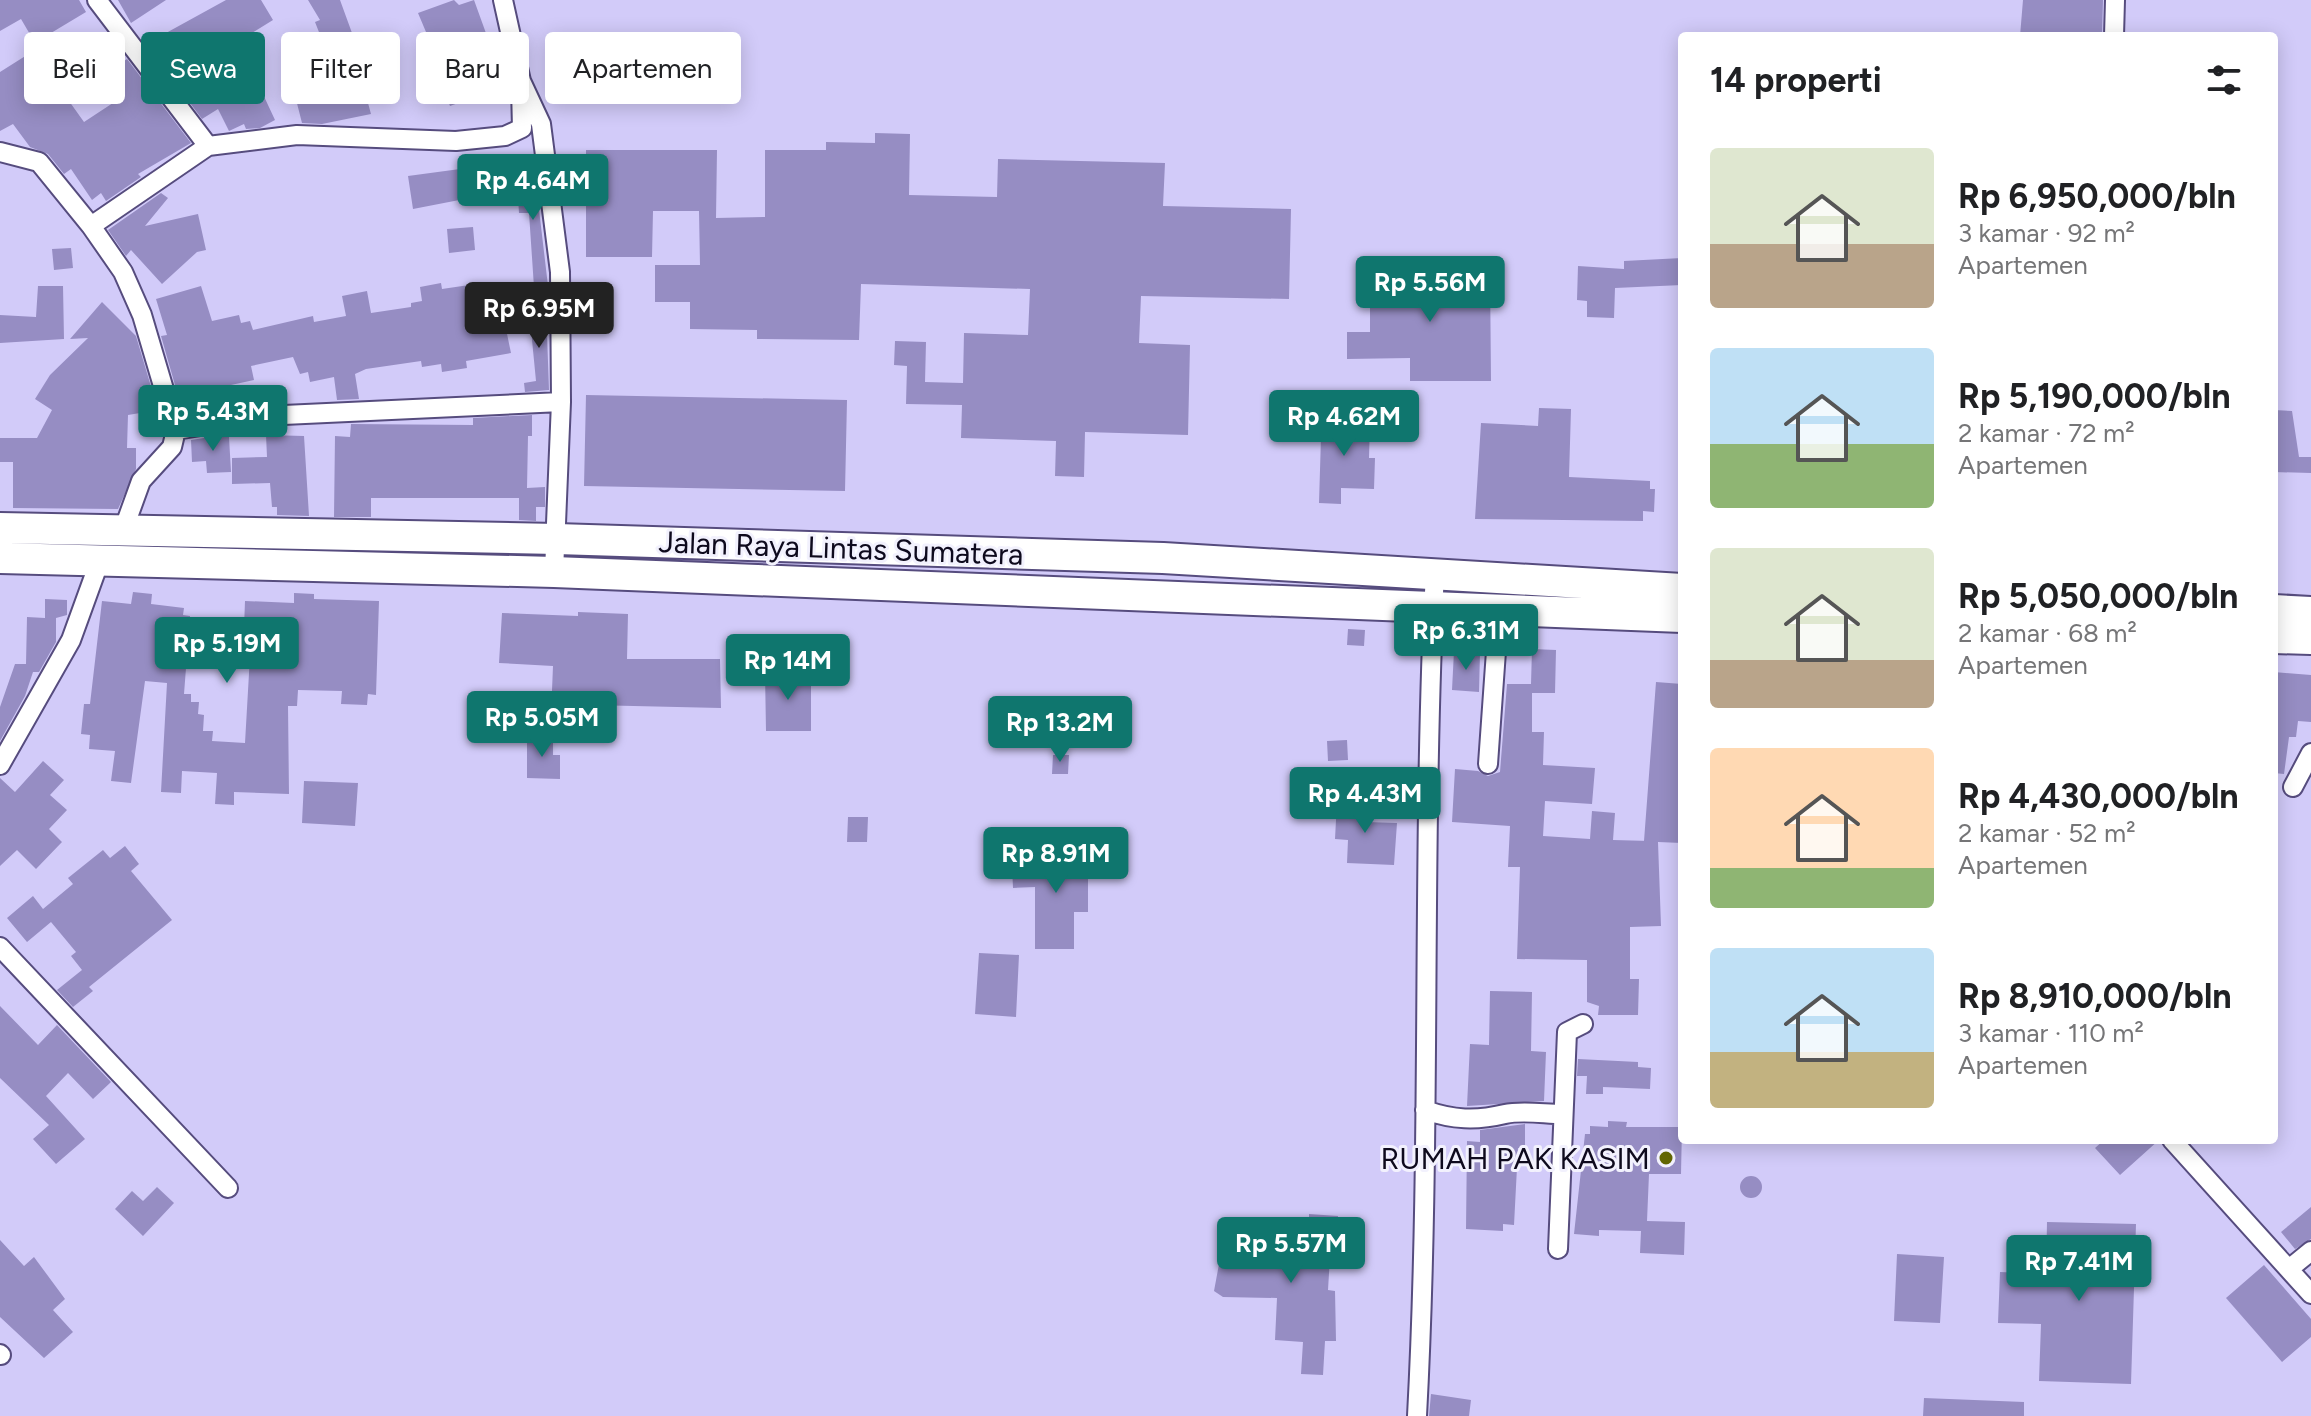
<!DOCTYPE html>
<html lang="id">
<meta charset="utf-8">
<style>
body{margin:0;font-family:Figtree,sans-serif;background:#f6f6f6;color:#202124;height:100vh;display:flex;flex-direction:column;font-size:30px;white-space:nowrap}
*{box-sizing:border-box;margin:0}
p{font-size:26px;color:#757577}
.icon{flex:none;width:44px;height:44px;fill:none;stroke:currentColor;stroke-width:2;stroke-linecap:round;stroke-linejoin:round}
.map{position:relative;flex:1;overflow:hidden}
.drawer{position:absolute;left:1678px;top:32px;width:600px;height:1112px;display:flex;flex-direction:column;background:#fff;border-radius:8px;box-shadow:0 4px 20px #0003}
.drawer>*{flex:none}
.hud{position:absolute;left:24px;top:32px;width:760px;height:72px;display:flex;gap:16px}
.price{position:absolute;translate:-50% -68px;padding:0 18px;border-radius:8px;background:#0f766e;color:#fff;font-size:26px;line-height:52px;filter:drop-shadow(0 2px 4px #0008)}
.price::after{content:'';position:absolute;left:50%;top:48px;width:24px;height:18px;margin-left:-12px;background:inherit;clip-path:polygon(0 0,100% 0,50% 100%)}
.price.on{background:#222;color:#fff}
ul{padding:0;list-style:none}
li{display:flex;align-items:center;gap:24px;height:200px;padding:0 32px}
li span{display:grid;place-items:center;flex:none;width:224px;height:160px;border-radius:8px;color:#555}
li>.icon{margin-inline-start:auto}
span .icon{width:96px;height:96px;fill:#fffc;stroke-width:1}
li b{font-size:34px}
h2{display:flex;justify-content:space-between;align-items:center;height:96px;padding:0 32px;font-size:34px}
.chip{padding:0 28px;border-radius:8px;background:#fff;box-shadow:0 4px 20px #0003;font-size:28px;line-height:72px}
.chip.on{background:#0f766e;color:#fff}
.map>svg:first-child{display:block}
</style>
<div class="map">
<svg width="2311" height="1416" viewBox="0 0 2311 1416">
<rect width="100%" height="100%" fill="#d2cbf9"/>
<!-- building -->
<path fill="#968dc3" d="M0 0H79L86 12 51 33 80 85 64 94 84 122 119 99 102 75 127 59 191 143 138 174 141 177 106 201 101 193 92 200 71 169 64 174 48 154 30 147 13 124 0 131V72L38 48 21 19 0 31Z
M118 0H166L131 23Z
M226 0H261L273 20 229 47 256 92 261 90 275 120 260 128 246 129 244 124 229 131 218 109 202 119 146 44Z
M308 0H340L356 44 340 50 349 80 386 70 394 96 368 103 371 114 322 124 302 123 286 60 326 50 315 22 320 20Z
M454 0 459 5 474 0 487 36 498 32 501 48 490 53 502 87 450 106 445 93 434 97 427 75 442 70 418 13Z
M2023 0H2103L2102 36H2020Z
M875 133 910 134 909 195 997 197 998 159 1165 163 1163 206 1291 209 1289 299 1141 296 1139 343 1190 345 1188 435 1085 432 1084 477 1055 476 1056 441 961 438 962 405 906 404 907 366 894 365 895 341 926 342 925 382 963 383 964 333 1028 335 1030 289 861 284 859 340 757 339V330L690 329V302H655V265H700L699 211H653L652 257H586V150H717L716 218 765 217V150H826V142L875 143Z
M534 167 548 286 534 287 529 213H519L516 168Z
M460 169 461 179 482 176 485 195 413 209 408 176Z
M161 193 168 198 145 226 198 214 206 250 197 252 162 284 131 250 126 256 108 230Z
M473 227 475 250 449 253 447 229Z
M71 248 73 268 54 270 52 249Z
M1682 258V285L1615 288 1614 318 1587 317V301L1577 300 1578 266 1624 269V261Z
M1370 272H1490L1491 381H1410V358L1347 359V332H1370Z
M441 283 442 289 476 284V289L497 286 511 353 466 361 467 368 442 372 441 364 422 367 421 361 366 369 355 374 359 399 337 400 334 377 310 382 308 372 300 374 293 357 251 366 254 380 208 390 212 412 190 416 187 404 181 406 161 336 167 335 156 299 201 286 212 321 239 315 241 323 250 321 253 330 313 316 314 322 346 316 342 296 367 291 371 313 411 307V303L422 301 420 287Z
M38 286H63L64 339 0 343V315L36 317Z
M102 302 136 336 158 410 128 415 127 448H136V469L118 509 13 508V462H0V438H37L52 410 35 399 50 375 88 338 70 339Z
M546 306 549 390 525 392 524 383 536 381 529 309Z
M586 395 847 400 845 491 584 486Z
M1539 408 1571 409 1569 477 1650 481V489H1655L1654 512 1643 511V521L1475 519 1481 423 1538 426Z
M2274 410 2292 411 2299 457H2311V473L2274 472Z
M532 415V436H528L527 488 545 487V507H536V521L519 520V498H371V517H334L335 436 350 437 351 424 473 425V418Z
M1312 419 1370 421 1369 458H1375L1374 489 1341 488V504L1319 503 1321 437H1312Z
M266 435 304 436 309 516 277 515V507H272L270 483 232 484V458L267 457Z
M217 436 229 437 231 472 207 473 206 461 192 462 191 440Z
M133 592 152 594 151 604 184 608 183 615 190 616 184 694H191V702H199L198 714 204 715 203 731H213L212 741 245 743 250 656 243 655 245 601 294 603V593L314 594V599L379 601 376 695 368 694 367 705 341 704 342 691 298 690 297 706H288L289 794 234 792V805L215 804 217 773 182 771 181 793 161 792 167 683 145 681 131 783 111 781 115 751 89 749 90 735 81 734 84 704H90L102 601 131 604Z
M45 599 67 600V615L56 618V642L39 672H33L25 696 0 741V707L15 664H26L27 617 45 618Z
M578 612 628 614 627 659H720L721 708 590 705V717L551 715 553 666 499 663 502 613 578 616Z
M1348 629 1365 630 1364 646 1347 645Z
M1532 649 1556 650 1555 693H1532V732H1544L1543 765 1595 768 1592 804 1545 801 1543 836 1590 839 1592 811 1615 813 1613 840 1650 841H1644L1656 682 1682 684V843L1658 842 1661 926 1630 927V979H1639L1638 1015H1598L1599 1006 1587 1002V960L1517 959 1520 867H1508L1510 826 1452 822 1455 769 1478 771 1488 776 1500 772 1507 684H1531Z
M1454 651 1480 653 1479 692 1452 690Z
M811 672V731H766L765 673Z
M2274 672 2311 675V722L2298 721 2296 737H2289L2284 774 2274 773Z
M527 737H553V755H560V779L527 778Z
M1347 740 1348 760 1328 761 1327 741Z
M1053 755H1069L1068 774H1052Z
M43 761 64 780 50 795 67 810 49 829 62 842 36 869 17 850 0 866V778L15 792Z
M304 781 358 783 355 826 302 823Z
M1337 801 1367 803 1366 822 1397 823 1394 865 1347 863 1348 840 1335 839Z
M848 817H868L867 842H847Z
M1058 842H1077V861H1088V912H1074V949H1035V887L1013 888 1012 866 1040 865V858L1058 857Z
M125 846 139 864 131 871 172 920 89 987 93 991 73 1007 57 990 82 970 71 956 76 952 51 922 27 942 7 918 33 896 43 909 73 884 68 878 103 850 110 858Z
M979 953 1019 955 1016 1017 975 1014Z
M1490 991 1532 992 1531 1051 1546 1052 1544 1101 1467 1106 1470 1044 1489 1045Z
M0 1006 38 1045 57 1025 111 1082 93 1099 68 1073 46 1096 85 1139 56 1164 33 1139 49 1125 0 1078Z
M1578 1059 1638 1062V1067L1651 1068 1650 1089 1603 1087V1094H1586L1587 1076H1577Z
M1608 1121 1627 1122 1626 1127H1682L1681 1174H1649L1647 1221 1685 1222 1684 1255 1640 1253 1641 1231 1599 1230V1236L1574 1234 1585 1134H1590V1126L1608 1127Z
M1525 1124V1148H1518L1514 1225 1503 1224V1231L1466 1229 1467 1141 1480 1142V1130Z
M2104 1140H2159L2120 1175 2095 1148Z
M1740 1187a11 11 0 1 1 22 0a11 11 0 1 1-22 0Z
M157 1187 174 1203 143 1236 115 1209 132 1191 143 1201Z
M2311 1207V1239L2295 1249 2281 1232Z
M1309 1214 1338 1216 1336 1240H1331L1328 1290 1335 1291 1336 1341H1325L1323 1375 1301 1374 1303 1342 1275 1340 1277 1298 1223 1297 1214 1291 1222 1248 1244 1250 1243 1254 1282 1255 1284 1217 1309 1219Z
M2047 1222 2136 1224 2131 1384 2039 1381 2041 1324 1998 1323 2000 1272 2046 1274Z
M0 1240 24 1266 34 1257 65 1299 53 1310 73 1332 44 1358 0 1317Z
M1897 1254 1944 1257 1940 1323 1894 1321Z
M2264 1265 2311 1319V1337L2282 1362 2226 1298Z
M1431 1394 1471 1400 1469 1416H1429Z
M1924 1398 2024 1402V1416H1923Z"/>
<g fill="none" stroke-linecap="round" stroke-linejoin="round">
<!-- minor casing -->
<g stroke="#564c7e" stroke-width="22">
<path id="minor" d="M97 0 208 146 91 226 123 272 142 315 176 430 262 416 561 402
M503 0 521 81 541 124 560 272 561 402 554 572
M2114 36 2115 0
M208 146 297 135 456 141 505 136 522 128 521 88
M0 152 39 162 91 226
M124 528 141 481 172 447 176 430
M1488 764 1499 609
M0 765 71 640 100 560
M2293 787 2311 753
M0 947 228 1188
M1425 1110C1453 1120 1476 1121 1505 1114 1522 1110 1545 1114 1562 1114
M2172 1140 2311 1294
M1558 1249 1567 1032 1583 1024
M2289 1269 2311 1251
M0 1354 1 1355
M1417 1416C1432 1135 1421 853 1435 572"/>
</g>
<!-- trunk casing -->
<g stroke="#564c7e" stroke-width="34">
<path id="trunk" d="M0 528 557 539 1163 558 1682 589
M0 558 554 572 1682 617
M2274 610 2311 612
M2274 638 2311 639"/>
</g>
<!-- minor -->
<use href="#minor" stroke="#fff" stroke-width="18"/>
<!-- trunk -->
<use href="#trunk" stroke="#fff" stroke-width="30"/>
</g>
<!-- markers -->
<circle fill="#626602" stroke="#f2f1fd" stroke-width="3" cx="1666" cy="1158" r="8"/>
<g text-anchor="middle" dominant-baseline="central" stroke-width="6" stroke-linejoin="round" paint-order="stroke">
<!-- street labels -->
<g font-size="30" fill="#0e0a1d" stroke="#f2f1fd">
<text transform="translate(841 548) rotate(2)">Jalan Raya Lintas Sumatera</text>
</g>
<!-- poi labels -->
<g font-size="30" fill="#0e0a1d" stroke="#f2f1fd" text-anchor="end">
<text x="1650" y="1158">RUMAH PAK KASIM</text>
</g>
</g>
</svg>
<b class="price" style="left:533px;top:222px">Rp 4.64M</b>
<b class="price" style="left:1430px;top:324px">Rp 5.56M</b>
<b class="price on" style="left:539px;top:350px">Rp 6.95M</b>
<b class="price" style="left:213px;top:453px">Rp 5.43M</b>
<b class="price" style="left:1344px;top:458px">Rp 4.62M</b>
<b class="price" style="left:1466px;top:672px">Rp 6.31M</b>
<b class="price" style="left:227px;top:685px">Rp 5.19M</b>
<b class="price" style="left:788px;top:702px">Rp 14M</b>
<b class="price" style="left:542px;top:759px">Rp 5.05M</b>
<b class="price" style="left:1060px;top:764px">Rp 13.2M</b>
<b class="price" style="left:1365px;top:835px">Rp 4.43M</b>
<b class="price" style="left:1056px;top:895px">Rp 8.91M</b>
<b class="price" style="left:1291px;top:1285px">Rp 5.57M</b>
<b class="price" style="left:2079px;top:1303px">Rp 7.41M</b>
<div class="hud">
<a class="chip">Beli</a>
<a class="chip on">Sewa</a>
<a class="chip">Filter</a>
<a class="chip">Baru</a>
<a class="chip">Apartemen</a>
</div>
<section class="drawer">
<h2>14 properti<svg class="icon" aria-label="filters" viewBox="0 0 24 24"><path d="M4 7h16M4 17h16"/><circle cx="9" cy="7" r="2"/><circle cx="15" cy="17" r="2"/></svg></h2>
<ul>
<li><span style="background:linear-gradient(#dfe7d0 60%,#b9a48a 0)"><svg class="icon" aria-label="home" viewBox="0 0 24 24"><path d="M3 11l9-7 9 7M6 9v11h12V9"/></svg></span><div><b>Rp 6,950,000/bln</b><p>3 kamar · 92 m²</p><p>Apartemen</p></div></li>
<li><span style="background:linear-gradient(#bfe0f5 60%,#8fb573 0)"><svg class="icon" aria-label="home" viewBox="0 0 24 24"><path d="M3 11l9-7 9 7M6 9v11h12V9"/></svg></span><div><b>Rp 5,190,000/bln</b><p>2 kamar · 72 m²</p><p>Apartemen</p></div></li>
<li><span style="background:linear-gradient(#dfe7d0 70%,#b9a48a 0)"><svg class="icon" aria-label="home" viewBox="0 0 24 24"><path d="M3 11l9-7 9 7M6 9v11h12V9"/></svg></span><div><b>Rp 5,050,000/bln</b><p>2 kamar · 68 m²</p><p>Apartemen</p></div></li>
<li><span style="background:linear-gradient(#ffd9b3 75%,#8fb573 0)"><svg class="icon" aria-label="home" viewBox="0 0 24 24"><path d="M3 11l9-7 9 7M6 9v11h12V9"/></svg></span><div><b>Rp 4,430,000/bln</b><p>2 kamar · 52 m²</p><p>Apartemen</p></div></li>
<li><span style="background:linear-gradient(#bfe0f5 65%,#c2b280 0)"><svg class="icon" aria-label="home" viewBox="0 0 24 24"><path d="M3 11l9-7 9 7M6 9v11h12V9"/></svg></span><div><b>Rp 8,910,000/bln</b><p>3 kamar · 110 m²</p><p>Apartemen</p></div></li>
</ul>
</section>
</div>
